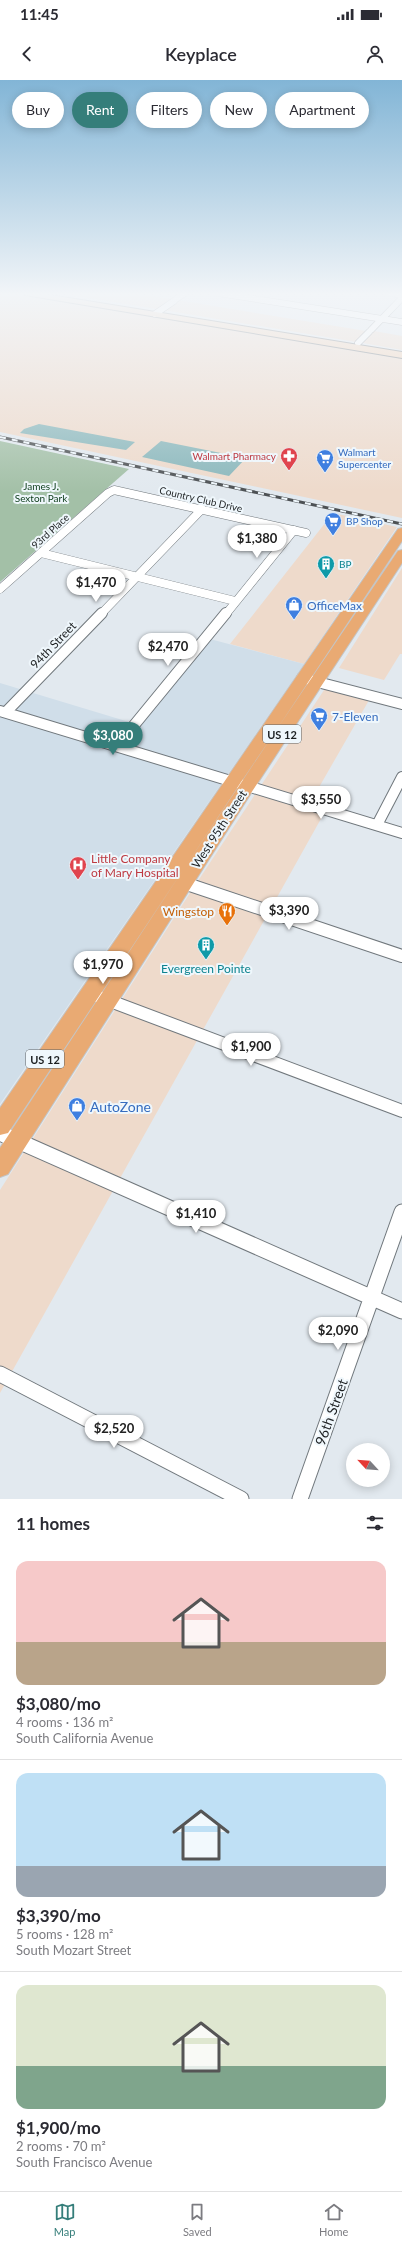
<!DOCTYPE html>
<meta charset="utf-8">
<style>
body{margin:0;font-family:Lato,sans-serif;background:#f2f2f3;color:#2b2b33;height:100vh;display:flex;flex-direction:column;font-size:15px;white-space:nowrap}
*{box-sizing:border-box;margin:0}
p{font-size:13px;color:#7c7c81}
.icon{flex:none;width:22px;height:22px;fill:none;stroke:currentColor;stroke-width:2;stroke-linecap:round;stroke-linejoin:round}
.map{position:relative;height:1419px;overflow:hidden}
.panel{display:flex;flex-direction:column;background:#fff;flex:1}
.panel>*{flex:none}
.hud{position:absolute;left:12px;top:12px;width:378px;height:36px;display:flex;gap:8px}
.needle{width:26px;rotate:296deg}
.fabs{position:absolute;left:346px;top:1363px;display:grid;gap:8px}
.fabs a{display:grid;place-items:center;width:44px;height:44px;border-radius:50%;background:#fff;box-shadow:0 2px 10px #0003;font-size:20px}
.price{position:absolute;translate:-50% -34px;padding:0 9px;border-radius:14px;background:#fff;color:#222;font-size:13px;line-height:26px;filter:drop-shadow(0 1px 2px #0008)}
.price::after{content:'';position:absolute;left:50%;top:24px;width:12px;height:9px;margin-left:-6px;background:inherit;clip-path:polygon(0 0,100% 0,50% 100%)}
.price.active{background:#357e7a;color:#fff}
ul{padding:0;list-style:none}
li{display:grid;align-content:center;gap:8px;height:212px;padding:0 16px}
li+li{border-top:1px solid #e1e1e2}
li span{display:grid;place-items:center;height:124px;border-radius:12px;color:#555}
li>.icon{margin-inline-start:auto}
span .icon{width:72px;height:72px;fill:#fffc;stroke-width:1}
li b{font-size:17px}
h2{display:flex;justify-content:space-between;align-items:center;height:48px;padding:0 16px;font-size:17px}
.tag{padding:0 14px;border-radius:18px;background:#fff;box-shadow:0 2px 10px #0003;font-size:14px;line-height:36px}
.tag.active{background:#357e7a;color:#fff}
.status{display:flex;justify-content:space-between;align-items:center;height:28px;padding:0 20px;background:#fff;direction:ltr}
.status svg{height:11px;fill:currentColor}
header{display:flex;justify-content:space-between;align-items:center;height:52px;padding:0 16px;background:#fff;font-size:18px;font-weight:600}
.menu{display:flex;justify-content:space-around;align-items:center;height:56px;border-top:1px solid #e1e1e2;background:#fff;font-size:11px;color:#7c7c81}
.menu a{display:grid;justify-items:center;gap:2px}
.menu .active{color:#357e7a}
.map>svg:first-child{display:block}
</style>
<div class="status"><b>11:45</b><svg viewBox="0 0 49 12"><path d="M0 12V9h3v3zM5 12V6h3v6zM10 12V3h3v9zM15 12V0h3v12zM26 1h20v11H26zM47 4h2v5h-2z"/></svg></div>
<header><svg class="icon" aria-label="back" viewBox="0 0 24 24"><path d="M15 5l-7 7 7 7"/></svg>Keyplace<svg class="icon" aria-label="person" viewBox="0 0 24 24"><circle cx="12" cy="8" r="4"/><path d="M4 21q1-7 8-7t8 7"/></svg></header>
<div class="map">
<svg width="402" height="1419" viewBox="0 0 402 1419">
<rect width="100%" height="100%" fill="#e2e9ef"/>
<!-- commercial -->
<path fill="#eedacb" d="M0 213H18L402 277V438L0 352Z
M57 213H131L171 219 157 229Z
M177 220 366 251 356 262 163 230Z
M374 251 402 256V270L363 263Z
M333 433 397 447 304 584 230 564Z
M402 488V574H400L384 600 339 588Z
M328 604 372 615 310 723 327 728 0 1313V1110L188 816Z"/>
<!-- built -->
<path fill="#d0dee9" d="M210 559 304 584 0 1024V603L139 645Z"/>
<!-- green -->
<path fill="#a3c0a7" d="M0 361 129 389 0 502Z"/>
<!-- water -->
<path fill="#8ab7bb" d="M39 344 135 362 126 370 20 353 24 349Z
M161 361 246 378 229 396 142 377Z"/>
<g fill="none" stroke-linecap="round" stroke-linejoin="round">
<!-- street-far4 casing -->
<g stroke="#71787d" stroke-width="7">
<path id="street-far4" d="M218 213 402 242
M391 213 402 215
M176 219 185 213
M155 234 174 221
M371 250 402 218
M358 263 369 252"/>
</g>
<!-- street-far3 casing -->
<g stroke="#71787d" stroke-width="9">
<path id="street-far3" d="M41 473 235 521
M0 509 108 413 114 410 306 453
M101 534 202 429
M226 534 294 450"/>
</g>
<!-- street-far2 casing -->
<g stroke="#71787d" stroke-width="12">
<path id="street-far2" d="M302 598 402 624
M0 631 402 753
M6 632 102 533
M117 666 226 533
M377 745 402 697"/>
</g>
<!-- street-far1 casing -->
<g stroke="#71787d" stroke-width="14">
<path id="street-far1" d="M184 803 402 876
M89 913 402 1031"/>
</g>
<!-- street casing -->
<g stroke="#71787d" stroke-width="17">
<path id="street" d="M0 1053 402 1231
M0 1294 241 1419
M300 1419 402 1132"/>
</g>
<!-- secondary casing -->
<g stroke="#71787d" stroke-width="2">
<path id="secondary" d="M21 213H38L402 272V278L25 215Z"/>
</g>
<!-- primary casing -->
<g stroke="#c4c5c6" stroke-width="2">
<path id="primary" d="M402 448V461L8 1053 0 1055V1028L398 449Z
M402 470V483L253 710 8 1094 0 1097V1068L241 702 398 471Z"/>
</g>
<!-- street-far4 -->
<use href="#street-far4" stroke="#fff" stroke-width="6"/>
<!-- street-far3 -->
<use href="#street-far3" stroke="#fff" stroke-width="8"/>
<!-- street-far2 -->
<use href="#street-far2" stroke="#fff" stroke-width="10"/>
<!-- street-far1 -->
<use href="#street-far1" stroke="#fff" stroke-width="12"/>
<!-- street -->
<use href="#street" stroke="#fff" stroke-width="15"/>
<!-- secondary -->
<use href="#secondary" fill="#f4d4b9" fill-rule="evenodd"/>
<!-- primary -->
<use href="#primary" fill="#e9aa73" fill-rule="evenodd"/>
<!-- rail casing -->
<g stroke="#4d5154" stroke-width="3">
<path id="rail" d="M0 357 402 444"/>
</g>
<!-- rail -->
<use href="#rail" stroke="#eff7fc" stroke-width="2" stroke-dasharray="6" stroke-linecap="butt"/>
</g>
<!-- sky -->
<linearGradient id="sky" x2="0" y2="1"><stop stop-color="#82b5d6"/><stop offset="0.52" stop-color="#f2f5f8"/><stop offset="1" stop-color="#f2f5f8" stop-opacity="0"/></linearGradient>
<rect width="402" height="412" fill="url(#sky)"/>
<!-- icons -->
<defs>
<g id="pharmacy-pin" transform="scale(0.9)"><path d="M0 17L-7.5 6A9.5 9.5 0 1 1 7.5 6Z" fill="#e0444e" stroke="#eff7fc"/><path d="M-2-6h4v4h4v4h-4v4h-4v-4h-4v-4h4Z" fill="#fff"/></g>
<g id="supermarket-pin" transform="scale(0.9)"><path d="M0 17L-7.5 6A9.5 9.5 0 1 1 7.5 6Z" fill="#3f7fe0" stroke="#eff7fc"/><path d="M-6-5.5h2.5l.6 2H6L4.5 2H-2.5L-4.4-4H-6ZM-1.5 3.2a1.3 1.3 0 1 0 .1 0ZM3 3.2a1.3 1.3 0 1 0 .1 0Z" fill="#fff"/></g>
<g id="building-pin" transform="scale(0.9)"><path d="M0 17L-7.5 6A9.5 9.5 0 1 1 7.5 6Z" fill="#0f9aa8" stroke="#eff7fc"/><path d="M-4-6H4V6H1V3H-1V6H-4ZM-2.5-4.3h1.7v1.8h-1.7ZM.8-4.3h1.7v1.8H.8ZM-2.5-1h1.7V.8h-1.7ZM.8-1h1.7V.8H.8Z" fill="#fff"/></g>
<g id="shop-pin" transform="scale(0.9)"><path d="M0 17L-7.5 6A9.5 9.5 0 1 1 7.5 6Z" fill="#3f7fe0" stroke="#eff7fc"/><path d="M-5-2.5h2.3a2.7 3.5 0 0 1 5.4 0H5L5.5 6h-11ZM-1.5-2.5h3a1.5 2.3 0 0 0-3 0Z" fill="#fff"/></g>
<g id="hospital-pin" transform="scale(0.9)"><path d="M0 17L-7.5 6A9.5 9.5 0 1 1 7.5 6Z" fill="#e0444e" stroke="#eff7fc"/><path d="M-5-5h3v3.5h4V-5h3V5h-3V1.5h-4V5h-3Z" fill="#fff"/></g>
<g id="restaurant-pin" transform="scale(0.9)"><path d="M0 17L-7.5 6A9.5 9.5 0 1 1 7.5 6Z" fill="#e8710a" stroke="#eff7fc"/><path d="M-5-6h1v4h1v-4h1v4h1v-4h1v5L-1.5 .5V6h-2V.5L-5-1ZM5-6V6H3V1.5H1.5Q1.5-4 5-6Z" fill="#fff"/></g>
</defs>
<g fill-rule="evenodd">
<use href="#pharmacy-pin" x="289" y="376"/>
<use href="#supermarket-pin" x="325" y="378"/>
<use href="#supermarket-pin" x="333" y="441"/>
<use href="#building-pin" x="326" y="484"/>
<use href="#shop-pin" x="294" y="525"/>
<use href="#supermarket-pin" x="319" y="636"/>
<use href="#hospital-pin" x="78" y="785"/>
<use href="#restaurant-pin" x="227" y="831"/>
<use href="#building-pin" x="206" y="865"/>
<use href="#shop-pin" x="77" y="1026"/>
</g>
<g text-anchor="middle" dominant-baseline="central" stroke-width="4" stroke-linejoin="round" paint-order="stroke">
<!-- far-shop labels -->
<g font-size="10" fill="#366cbe" stroke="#eff7fc" text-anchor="start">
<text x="338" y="372">Walmart<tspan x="338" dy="12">Supercenter</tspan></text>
<text x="346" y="441">BP Shop</text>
</g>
<!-- far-health labels -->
<g font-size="10" fill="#be3a42" stroke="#eff7fc" text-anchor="end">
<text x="276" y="376">Walmart Pharmacy</text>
</g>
<!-- far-park labels -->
<g font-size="10" fill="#0b3b19" stroke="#eff7fc">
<text x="41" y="406">James J.<tspan x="41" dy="12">Sexton Park</tspan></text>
</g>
<!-- far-street labels -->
<g font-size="10" fill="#1d2022" stroke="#eff7fc">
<text transform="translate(201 419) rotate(13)">Country Club Drive</text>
<text transform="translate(50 451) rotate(-42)">93rd Place</text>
</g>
<!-- far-culture labels -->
<g font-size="10" fill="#0d838f" stroke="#eff7fc" text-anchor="start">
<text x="339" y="484">BP</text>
</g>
<!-- shield labels -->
<g fill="#eff7fc" stroke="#5c6063" stroke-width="1">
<rect x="263" y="645" width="38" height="18" rx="3"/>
<rect x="26" y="970" width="38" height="18" rx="3"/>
</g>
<g font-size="11" font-weight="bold" fill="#1d2022">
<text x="282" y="654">US 12</text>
<text x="45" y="979">US 12</text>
</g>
<!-- shop labels -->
<g font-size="12" fill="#366cbe" stroke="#eff7fc" text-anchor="start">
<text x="307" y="525">OfficeMax</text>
<text x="332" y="636">7-Eleven</text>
</g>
<!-- street labels -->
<g font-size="12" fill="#1d2022" stroke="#eff7fc">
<text transform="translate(53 565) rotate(-46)">94th Street</text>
<text transform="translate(219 749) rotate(-57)">West 95th Street</text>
</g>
<!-- health labels -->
<g font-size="12" fill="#be3a42" stroke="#eff7fc" text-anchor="start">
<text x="91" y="778">Little Company<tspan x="91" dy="14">of Mary Hospital</tspan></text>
</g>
<!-- food labels -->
<g font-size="12" fill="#c56008" stroke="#eff7fc" text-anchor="end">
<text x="214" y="831">Wingstop</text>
</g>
<!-- culture labels -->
<g font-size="12" fill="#0d838f" stroke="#eff7fc">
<text x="206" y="888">Evergreen Pointe</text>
</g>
<!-- near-shop labels -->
<g font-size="14" fill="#366cbe" stroke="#eff7fc" text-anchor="start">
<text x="90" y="1026">AutoZone</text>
</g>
<!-- near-street labels -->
<g font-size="14" fill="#1d2022" stroke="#eff7fc">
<text transform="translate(331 1332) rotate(-70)">96th Street</text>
</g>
</g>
</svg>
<div class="fabs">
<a><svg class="needle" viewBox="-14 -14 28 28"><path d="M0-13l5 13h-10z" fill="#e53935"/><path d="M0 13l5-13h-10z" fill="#7c7c81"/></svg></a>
</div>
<b class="price" style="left:257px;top:479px">$1,380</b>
<b class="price" style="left:96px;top:523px">$1,470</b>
<b class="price" style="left:168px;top:587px">$2,470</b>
<b class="price active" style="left:113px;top:676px">$3,080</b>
<b class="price" style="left:321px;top:740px">$3,550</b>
<b class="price" style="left:289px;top:851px">$3,390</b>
<b class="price" style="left:103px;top:905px">$1,970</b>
<b class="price" style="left:251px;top:987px">$1,900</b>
<b class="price" style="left:196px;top:1154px">$1,410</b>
<b class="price" style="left:338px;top:1271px">$2,090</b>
<b class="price" style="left:114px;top:1369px">$2,520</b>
<div class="hud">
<a class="tag">Buy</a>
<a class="tag active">Rent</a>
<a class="tag">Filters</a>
<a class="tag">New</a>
<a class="tag">Apartment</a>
</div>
</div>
<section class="panel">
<h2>11 homes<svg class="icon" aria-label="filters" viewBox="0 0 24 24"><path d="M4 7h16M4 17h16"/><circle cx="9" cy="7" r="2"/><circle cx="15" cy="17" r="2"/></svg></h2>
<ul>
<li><span style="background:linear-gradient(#f6c9c9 65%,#b9a48a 0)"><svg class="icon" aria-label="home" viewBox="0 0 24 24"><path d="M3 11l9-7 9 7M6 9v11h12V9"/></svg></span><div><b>$3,080/mo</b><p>4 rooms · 136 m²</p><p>South California Avenue</p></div></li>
<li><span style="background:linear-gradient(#bfe0f5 75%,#9aa5b1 0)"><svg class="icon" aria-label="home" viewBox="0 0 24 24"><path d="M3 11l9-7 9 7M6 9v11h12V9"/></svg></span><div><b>$3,390/mo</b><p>5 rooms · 128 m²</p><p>South Mozart Street</p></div></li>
<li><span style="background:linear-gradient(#dfe7d0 65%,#7fa58c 0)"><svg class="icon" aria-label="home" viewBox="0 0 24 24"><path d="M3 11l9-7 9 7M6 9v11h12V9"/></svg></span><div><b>$1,900/mo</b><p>2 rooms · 70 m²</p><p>South Francisco Avenue</p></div></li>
</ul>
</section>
<nav class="menu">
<a class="active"><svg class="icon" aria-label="map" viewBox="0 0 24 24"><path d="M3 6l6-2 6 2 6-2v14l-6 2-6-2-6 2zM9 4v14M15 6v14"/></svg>Map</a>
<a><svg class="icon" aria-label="saved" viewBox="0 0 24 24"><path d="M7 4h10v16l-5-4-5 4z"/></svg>Saved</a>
<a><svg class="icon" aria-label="home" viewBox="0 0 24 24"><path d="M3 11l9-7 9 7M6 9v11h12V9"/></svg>Home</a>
</nav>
